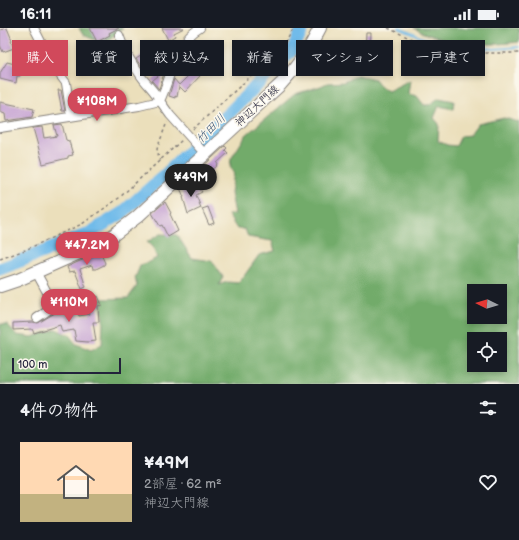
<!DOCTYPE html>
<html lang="ja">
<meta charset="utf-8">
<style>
body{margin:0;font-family:"Balsamiq Sans","Klee One",sans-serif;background:#242831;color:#f1f3f6;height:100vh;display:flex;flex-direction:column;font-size:15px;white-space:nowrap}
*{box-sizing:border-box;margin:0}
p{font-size:13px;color:#9ea1a6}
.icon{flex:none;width:22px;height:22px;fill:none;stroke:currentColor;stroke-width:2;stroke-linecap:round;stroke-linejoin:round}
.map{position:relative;height:356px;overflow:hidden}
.panel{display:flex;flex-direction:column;background:#171b24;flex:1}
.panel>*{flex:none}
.top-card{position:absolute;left:12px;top:12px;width:495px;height:36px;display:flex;gap:8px}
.needle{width:26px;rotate:275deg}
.controls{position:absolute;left:467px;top:256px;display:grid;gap:8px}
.controls a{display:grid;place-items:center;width:40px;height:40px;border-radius:0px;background:#171b24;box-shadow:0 2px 6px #0003;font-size:20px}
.scale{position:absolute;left:12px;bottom:10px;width:109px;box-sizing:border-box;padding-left:4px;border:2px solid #22223b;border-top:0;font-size:11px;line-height:14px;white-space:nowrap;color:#22223b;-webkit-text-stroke:3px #fbf7ec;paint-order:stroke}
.price{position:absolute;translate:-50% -34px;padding:0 9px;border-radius:14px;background:#d1495b;color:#fff;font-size:13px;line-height:26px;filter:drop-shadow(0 1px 2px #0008)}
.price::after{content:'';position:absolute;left:50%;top:24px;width:12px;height:9px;margin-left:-6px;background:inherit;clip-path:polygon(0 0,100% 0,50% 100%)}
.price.active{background:#222;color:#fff}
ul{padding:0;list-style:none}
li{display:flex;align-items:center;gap:12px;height:100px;padding:0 20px}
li+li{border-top:1px solid #363941}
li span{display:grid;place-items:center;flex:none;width:112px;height:80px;border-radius:0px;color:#555}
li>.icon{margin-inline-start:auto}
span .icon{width:48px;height:48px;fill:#fffc;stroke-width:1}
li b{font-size:17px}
h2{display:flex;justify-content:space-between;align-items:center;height:48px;padding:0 20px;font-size:17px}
.chip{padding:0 14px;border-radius:0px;background:#171b24;box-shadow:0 2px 6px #0003;font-size:14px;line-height:36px}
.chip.active{background:#d1495b;color:#fff}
.status{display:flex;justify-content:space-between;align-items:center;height:28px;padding:0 20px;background:#171b24;direction:ltr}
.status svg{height:11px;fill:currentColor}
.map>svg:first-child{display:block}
</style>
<div class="status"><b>16:11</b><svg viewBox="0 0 49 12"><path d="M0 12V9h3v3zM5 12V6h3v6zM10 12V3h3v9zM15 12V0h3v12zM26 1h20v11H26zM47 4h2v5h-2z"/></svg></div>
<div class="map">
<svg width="519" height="356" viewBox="0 0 519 356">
<rect width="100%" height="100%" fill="#fbf7ec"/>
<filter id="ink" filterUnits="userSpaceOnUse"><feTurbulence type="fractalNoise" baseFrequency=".025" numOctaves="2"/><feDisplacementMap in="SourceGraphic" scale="8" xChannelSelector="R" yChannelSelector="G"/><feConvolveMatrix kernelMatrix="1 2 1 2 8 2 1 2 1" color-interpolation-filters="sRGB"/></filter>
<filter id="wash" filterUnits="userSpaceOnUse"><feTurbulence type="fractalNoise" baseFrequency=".012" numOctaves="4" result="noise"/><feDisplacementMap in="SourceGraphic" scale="16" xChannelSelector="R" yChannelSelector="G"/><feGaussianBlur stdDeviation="0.9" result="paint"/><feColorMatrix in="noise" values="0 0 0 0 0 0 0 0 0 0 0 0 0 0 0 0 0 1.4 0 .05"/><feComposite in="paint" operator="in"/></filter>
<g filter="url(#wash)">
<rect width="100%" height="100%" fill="#ebdfbb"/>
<!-- forest -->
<path fill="#72ab6a" stroke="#4a6652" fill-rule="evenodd" d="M79 0H123L107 13 95 12 83 7Z
M414 0H519V14L498 16H455L423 5Z
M357 47 375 51 381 59 388 63 410 52 408 66 417 68 424 77H429L439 70 454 73 453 81 439 78 434 90 439 96 438 113 447 117 456 118 461 108 470 107 478 96 504 90 519 94V356H0V296H7L17 307 32 309 56 301 69 307 76 316 91 322 102 316 103 291 100 271 128 270 137 258 135 250 140 238 157 230 153 220 147 214 160 206 177 207 192 230 212 233 223 249 219 257 227 254 239 255 259 227 275 223 272 213 248 209 245 201H237L228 187 235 186 231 165 234 144 230 139 231 131 246 107 295 66 321 58 327 55 344 54ZM474 263H500V289H474ZM474 311H500V337H474Z"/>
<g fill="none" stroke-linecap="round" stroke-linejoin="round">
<!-- stream -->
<path stroke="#71bbea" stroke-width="2" d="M399 0 435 15 494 21 519 19"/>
<!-- river -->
<path stroke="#71bbea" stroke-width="13" d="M0 241 88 206 122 185 166 146 234 80 294 20 303 0"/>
</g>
<g id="blocks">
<!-- building -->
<path fill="#bd95cf" d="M7 0 12 12 11 14 14 20 3 24 0 17V2Z
M90 0H119L109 5 110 7 97 14Z
M162 0H184L174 5 175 8 168 12Z
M366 5H371L370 25H365Z
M192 14 216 36 204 47 183 27Z
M161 15 170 29 169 32 146 45 136 31Z
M371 17H380L379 44H370Z
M7 34 23 38 20 48H17L16 55 0 51V45Z
M165 42 159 61 152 53Z
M190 42 200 48 185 64 179 58 177 69 175 68V70L169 68 174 51 179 57 188 48 186 45Z
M58 62H61L65 83H62Z
M0 74 34 81 32 89 6 93 5 86 0 84Z
M62 96 66 112 69 113 73 127 68 128V130L43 136 33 100 42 99 44 110 57 108 54 97Z
M225 118 227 120 225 122 228 125 217 135 218 137 205 149 199 142Z
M188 154 191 160 198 158 202 164 196 167 201 180 188 186 183 169H184L180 160Z
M165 174 171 185 170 186 178 203 168 209 162 197 160 198 152 185Z
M208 179 214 195 209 197 202 181Z
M100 224 105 235 104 237 96 241H93L92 237 80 241 86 259 82 261 75 243 69 244 67 239Z
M98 268 102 277 98 278 99 294H93L96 313 88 314 76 313 74 302 62 304 60 297 34 305 32 301 13 302V295L33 294 38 295 55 285H65L66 286 78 284 79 288 90 286 86 273Z"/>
</g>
</g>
<g filter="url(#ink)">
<use href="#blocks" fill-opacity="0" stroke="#86807b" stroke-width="1"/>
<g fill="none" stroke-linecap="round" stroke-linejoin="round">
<!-- minor casing -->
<g stroke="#86807b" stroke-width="10">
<path id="minor" d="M34 0 54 39 66 55 71 88
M119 7C124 22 132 36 141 48 147 57 155 63 160 73
M160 73C172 48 174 15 200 0
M0 100 139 78 160 73 170 87 205 126
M36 244 54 277 58 280 75 278
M37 290 52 280 54 277"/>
</g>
<!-- primary casing -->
<g stroke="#86807b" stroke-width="14">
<path id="primary" d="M0 258 18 252 97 217 112 208 137 189 281 56C297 39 310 21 320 0"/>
</g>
<!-- path -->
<path stroke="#86807b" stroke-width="1.5" stroke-dasharray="3 3" stroke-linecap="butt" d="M388 0 422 16 440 22 482 25H519
M193 101 272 29 284 17 294 0
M160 134 157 121 167 94
M0 231 25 222 82 196 119 170 182 112"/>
<!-- minor -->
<use href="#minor" stroke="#fff" stroke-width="8"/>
<!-- primary -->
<use href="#primary" stroke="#fff" stroke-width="12"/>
</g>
</g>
<g text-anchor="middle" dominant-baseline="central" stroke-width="3" stroke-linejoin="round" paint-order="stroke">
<!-- street labels -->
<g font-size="11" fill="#22223b" stroke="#fbf7ec">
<text transform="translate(257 78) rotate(-43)">神辺大門線</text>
</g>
<!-- water labels -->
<g font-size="12" font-style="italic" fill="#3e5878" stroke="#fbf7ec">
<text transform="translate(211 101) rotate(-45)">竹田川</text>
</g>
</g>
</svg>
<div class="controls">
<a><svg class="needle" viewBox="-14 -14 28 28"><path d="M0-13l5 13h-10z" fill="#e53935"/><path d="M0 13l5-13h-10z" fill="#9ea1a6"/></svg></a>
<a><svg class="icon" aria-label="locate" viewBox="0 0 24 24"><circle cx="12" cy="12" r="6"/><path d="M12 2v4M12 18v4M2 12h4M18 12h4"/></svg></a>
</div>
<div class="scale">100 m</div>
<b class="price" style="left:97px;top:94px">¥108M</b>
<b class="price active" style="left:191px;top:170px">¥49M</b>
<b class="price" style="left:87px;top:238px">¥47.2M</b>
<b class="price" style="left:69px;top:295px">¥110M</b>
<div class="top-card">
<a class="chip active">購入</a>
<a class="chip">賃貸</a>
<a class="chip">絞り込み</a>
<a class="chip">新着</a>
<a class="chip">マンション</a>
<a class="chip">一戸建て</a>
</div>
</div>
<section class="panel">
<h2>4件の物件<svg class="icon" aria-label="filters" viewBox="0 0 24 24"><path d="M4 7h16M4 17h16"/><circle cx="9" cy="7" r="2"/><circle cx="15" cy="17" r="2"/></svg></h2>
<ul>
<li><span style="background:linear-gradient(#ffd9b3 65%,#c2b280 0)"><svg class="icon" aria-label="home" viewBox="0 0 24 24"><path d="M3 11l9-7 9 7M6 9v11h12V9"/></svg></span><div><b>¥49M</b><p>2部屋 · 62 m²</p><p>神辺大門線</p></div><svg class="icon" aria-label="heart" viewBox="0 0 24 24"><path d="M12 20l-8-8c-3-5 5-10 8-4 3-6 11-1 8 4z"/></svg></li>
</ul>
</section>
